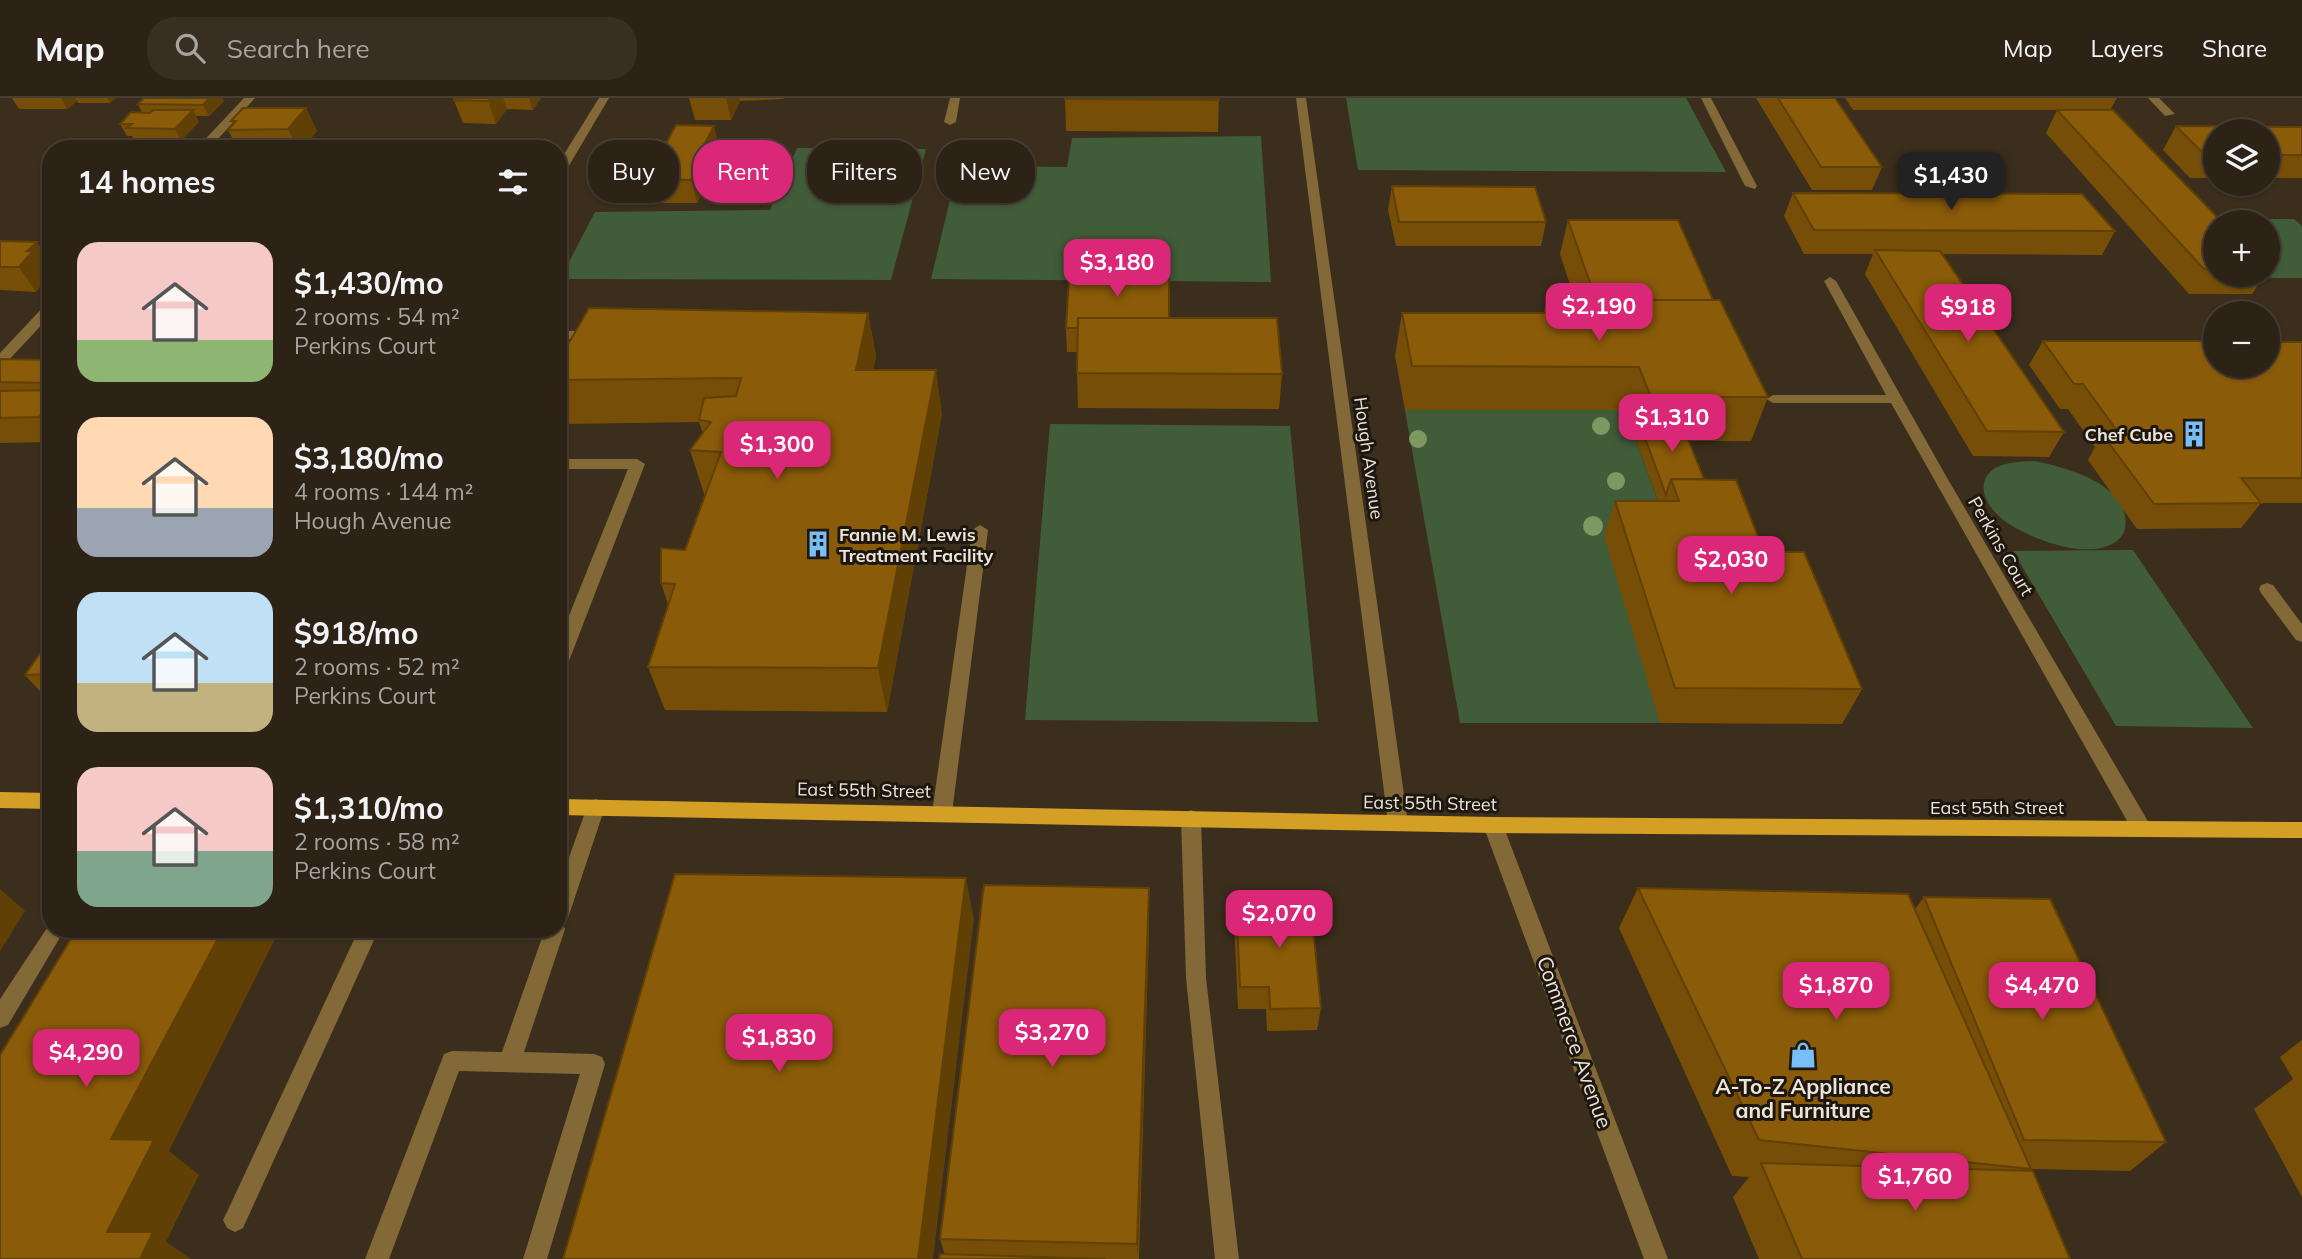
<!DOCTYPE html>
<meta charset="utf-8">
<style>
body{margin:0;font-family:Mulish,sans-serif;background:#382f22;color:#f1f3f6;height:100vh;display:flex;flex-direction:column;font-size:26px;white-space:nowrap}
*{box-sizing:border-box;margin:0}
p{font-size:23px;color:#a6a4a0}
.icon{flex:none;width:38px;height:38px;fill:none;stroke:currentColor;stroke-width:2;stroke-linecap:round;stroke-linejoin:round}
.map{position:relative;flex:1;overflow:hidden}
.panel{position:absolute;left:42px;top:42px;width:525px;height:798px;display:flex;flex-direction:column;background:#2c2215;border-radius:28px;box-shadow:0 2px 5px #0004,0 0 0 2px #483f34}
.panel>*{flex:none}
.guide{position:absolute;left:588px;top:42px;width:665px;height:63px;display:flex;gap:14px}
.fabs{position:absolute;left:2203px;top:21px;display:grid;gap:14px}
.fabs a{display:grid;place-items:center;width:77px;height:77px;border-radius:50%;background:#2c2215;box-shadow:0 2px 5px #0004,0 0 0 2px #483f34;font-size:35px}
.price{position:absolute;translate:-50% -60px;padding:0 16px;border-radius:14px;background:#db2777;color:#fff;font-size:23px;line-height:46px;filter:drop-shadow(0 2px 4px #0008)}
.price::after{content:'';position:absolute;left:50%;top:42px;width:21px;height:16px;margin-left:-10px;background:inherit;clip-path:polygon(0 0,100% 0,50% 100%)}
.price.selected{background:#222;color:#fff}
ul{padding:0;list-style:none}
li{display:flex;align-items:center;gap:21px;height:175px;padding:0 35px}
li span{display:grid;place-items:center;flex:none;width:196px;height:140px;border-radius:21px;color:#555}
li>.icon{margin-inline-start:auto}
span .icon{width:84px;height:84px;fill:#fffc;stroke-width:1}
li b{font-size:30px}
h2{display:flex;justify-content:space-between;align-items:center;height:84px;padding:0 35px;font-size:30px}
.pill{padding:0 24px;border-radius:28px;background:#2c2215;box-shadow:0 2px 5px #0004,0 0 0 2px #483f34;font-size:24px;line-height:63px}
.pill.selected{background:#db2777;color:#fff}
header{display:flex;align-items:center;gap:42px;box-sizing:border-box;height:98px;padding:0 35px;background:#2c2215;border-bottom:2px solid #483f34}
header strong{font-size:33px}
nav{display:flex;gap:38px;margin-inline-start:auto;font-size:24px}
.search{width:490px;height:63px;background:#382f22;display:flex;align-items:center;gap:18px;box-sizing:border-box;padding:0 24px;border-radius:28px;color:#a6a4a0;font-size:26px}
.map>svg:first-child{display:block}
</style>
<header>
<strong>Map</strong>
<div class="search"><svg class="icon" aria-label="search" viewBox="0 0 24 24"><circle cx="10" cy="10" r="6"/><path d="M15 15l6 6"/></svg>Search here</div>
<nav><a>Map</a><a>Layers</a><a>Share</a></nav>
</header>
<div class="map">
<svg width="2302" height="1161" viewBox="0 0 2302 1161">
<rect width="100%" height="100%" fill="#3b2e1c"/>
<!-- green -->
<path fill="#415c38" d="M1346 0H1686L1726 74 1358 72Z
M1261 38 1271 184 931 181 958 68 1067 69 1072 40Z
M797 50 926 51 891 182 560 181 595 114 770 112Z
M2215 121H2294L2302 128V180H2271L2267 177 2268 124H2218Z
M1405 312H1625L1663 417 1660 625H1460Z
M1050 326 1290 328 1318 624 1025 622Z
M2034 363C2062 368 2120 384 2125 418 2126 425 2126 433 2121 439 2096 467 2031 441 2006 424 1994 415 1981 401 1984 385 1989 364 2016 364 2034 363Z
M2133 452 2253 630 2116 628 2013 453Z"/>
<g fill="none" stroke-linecap="round" stroke-linejoin="round">
<!-- minor -->
<path fill="#826937" fill-rule="evenodd" d="M244 0H255L209 51H196Z
M599 0H609L564 76 558 79V66Z
M950 0H960L956 24 950 27 944 24Z
M1296 0H1306L1408 725 1405 731 1398 733 1391 731 1388 725Z
M1701 0H1711L1757 88 1755 91 1745 88Z
M2148 0H2159L2175 16 2165 18Z
M1830 179 1836 183 1946 378 2149 725 2152 731 2149 737 2142 739 2135 737 1891 305H1773L1766 301 1773 297H1886L1824 183Z
M51 205V217L5 266 0 267V255L46 206Z
M558 233H597L604 237 597 241H558Z
M558 361H637L645 366 567 568 558 574V545L628 371H558Z
M980 427 988 432 952 715 949 720 942 723 935 720 932 715 972 432Z
M2267 485 2273 487 2302 526V544L2296 542 2261 495 2259 491 2261 487Z
M596 701 603 704 605 709 568 820 563 827 565 831 524 954 594 956 602 959 605 966 547 1161H523L580 976 459 973 389 1161H365L444 956 452 953 502 954 545 831H558V790L587 709 589 704Z
M1191 712 1198 715 1201 720 1206 880 1239 1161H1215L1186 880 1181 720 1184 715Z
M1493 719 1500 721 1503 727 1668 1161H1644L1483 727 1486 721Z
M51 824V831H65L8 927 0 930V901Z
M359 831H379L243 1130 235 1134 227 1130 223 1122 227 1114Z"/>
<!-- major -->
<path fill="#d39f25" fill-rule="evenodd" d="M0 694 51 695V711L0 710Z
M558 701 1493 719 2302 724V740L1493 735 558 717Z"/>
</g>
<!-- trees -->
<g fill="#7b9960">
<circle cx="1601" cy="328" r="9"/>
<circle cx="1418" cy="341" r="9"/>
<circle cx="1616" cy="383" r="9"/>
<circle cx="1593" cy="428" r="10"/>
</g>
<!-- wall -->
<path fill="#774e08" d="M12 0H116L110 5H78L77 3 67 11H19Z
M453 0H541L533 12 507 11 496 26 463 25Z
M689 0H784L783 1 740 3 731 22H695Z
M1065 0H1219L1218 34 1066 33Z
M1756 0H1835L1882 69 1872 92H1812Z
M1845 0H2117L2110 12 2216 124V177H2265L2252 196H2189L2046 35 2057 12H1853Z
M224 3 209 18H196L199 24 181 42H134L132 38H127L120 26 142 15 138 6Z
M306 10 317 33 302 51H238L228 32 233 26 231 23Z
M2176 28 2302 29V80H2268V33H2216V80H2190L2163 52Z
M720 51 714 63 715 68 697 105H651L648 95H647L640 72Z
M1392 88 1546 124 1541 148H1396L1388 112Z
M1793 95 2115 133 2102 157 1943 156 2064 334 2049 359 1973 358 1865 176 1873 156H1804L1784 118Z
M1568 122 1713 202 1768 299 1751 343H1688L1704 381 1764 454 1862 591 1842 626 1660 625 1604 438 1615 403H1658L1625 312H1405L1395 258 1402 215H1544L1547 202H1575L1560 156Z
M0 143 37 144 51 165V170L47 174 49 177 36 194 0 192Z
M868 215 876 258 873 272 942 316 887 614 665 612 648 569 668 506 661 485 685 452 705 396H704L690 352 703 335 699 324 565 326 558 308V264Z
M1169 220 1282 276 1279 311 1078 310 1077 275V254H1067L1066 230Z
M2043 243 2302 244V405H2261L2241 430 2137 431 2088 362 2095 349 2068 311H2060L2029 267Z
M0 261 51 262V344L0 345Z
M51 540V605L25 577Z
M1149 790V831L1139 1161H939L945 1157 940 1141Z
M1638 790 1915 811 1924 799 2166 1044 2130 1073 2031 1071 2029 1073 2070 1161H1759L1733 1099 1749 1079 1732 1078 1619 830Z
M1236 800 1321 910 1317 932 1267 933 1266 911H1238L1234 823Z
M2302 942V1099L2254 1011 2293 981 2280 959Z"/>
<!-- shaded-wall -->
<path fill="#614006" d="M61 0H75L77 3 67 11Z
M107 0H116L110 5Z
M209 0H222L224 3 209 18 203 7Z
M490 0H503L507 11 496 26 488 3Z
M529 0H541L533 12Z
M726 0H739L740 3 731 22Z
M306 10 317 33 302 51H298L288 31Z
M193 12 199 24 181 42 175 31Z
M714 28 720 51 714 63 715 68 697 105 691 82 705 45Z
M490 42 493 51H487Z
M37 144 51 165V170L47 174 49 177 36 194 19 169 27 153Z
M868 215 876 258 864 315 856 272Z
M936 272 942 316 887 614 878 570Z
M51 306V335L39 319Z
M966 780 974 821 933 1161H918Z
M1149 790V831L1138 1161 1137 1146Z
M0 791 25 813 0 853Z
M223 831H280L169 1053 199 1077 166 1144 191 1161H140L107 1134 111 1041Z"/>
<!-- building -->
<path fill="#8a5b09" stroke="#614006" stroke-width="2" d="M144 0H209L203 7 138 6Z
M456 0H490L488 3 454 2Z
M1065 0H1219V2L1065 1Z
M1778 0H1835L1882 69H1821Z
M243 10H306L288 31 228 32 236 23H231Z
M153 12H193L175 31 127 30 132 26H120L131 14 150 15Z
M2057 12H2113L2222 124H2216V172L2204 171Z
M676 27 714 28 705 45H709L691 82 644 81 649 72H640L651 53H658L663 44H667Z
M2176 28 2302 29V57H2268V33H2216V56H2204Z
M441 42H490L487 51H392L393 49H436Z
M1392 88 1535 89 1546 124H1399Z
M1793 95 2082 96 2115 133 1814 132Z
M1568 122H1678L1713 202H1596Z
M0 143 37 144 27 153H33L19 169H0Z
M1875 152 1940 153 2064 334 1987 333Z
M1069 180 1169 181V220H1078V230H1066Z
M1547 202H1720L1768 299H1651L1639 269 1412 268 1402 215H1550Z
M589 210 868 215 856 272H936L878 570 648 569 675 486 661 485V450L685 452 721 354 690 352 711 324 699 322 704 300 736 298 741 280 558 282V264Z
M1078 220H1277L1282 276 1077 275Z
M2043 243H2216V268H2268V244H2302V380H2241L2261 405 2154 406 2103 337H2120L2083 286H2074Z
M0 261 51 262V285L0 284Z
M51 292V306L39 319 0 320V293Z
M1641 329H1683L1704 381H1671L1666 397Z
M1671 381 1736 382 1764 454H1804L1862 591 1675 590 1615 403H1679Z
M51 540V576L25 577Z
M675 776 966 780 918 1161H563Z
M984 787 1149 790 1137 1146 940 1141Z
M1638 790 1908 796 2031 1071 1759 1042Z
M1310 799 1321 910 1270 911 1269 889H1240L1236 800Z
M1924 799 2050 801 2166 1044 2024 1042Z
M77 831H223L111 1041 154 1042 107 1134H153L140 1161H0V957Z
M1761 1065 2033 1073 2070 1161H1802Z
M940 1156 1106 1161H939Z"/>
<!-- icons -->
<defs>
<g id="building-bare" transform="scale(2.1)"><path d="M-4-6H4V6H1V3H-1V6H-4ZM-2.5-4.3h1.7v1.8h-1.7ZM.8-4.3h1.7v1.8H.8ZM-2.5-1h1.7V.8h-1.7ZM.8-1h1.7V.8H.8Z" fill="#76c0f7" stroke="#1d170f" stroke-width="2.5" paint-order="stroke"/></g>
<g id="shop-bare" transform="scale(2.1)"><path d="M-5-2.5h2.3a2.7 3.5 0 0 1 5.4 0H5L5.5 6h-11ZM-1.5-2.5h3a1.5 2.3 0 0 0-3 0Z" fill="#76c0f7" stroke="#1d170f" stroke-width="2.5" paint-order="stroke"/></g>
</defs>
<g fill-rule="evenodd">
<use href="#building-bare" x="2194" y="336"/>
<use href="#building-bare" x="818" y="446"/>
<use href="#shop-bare" x="1803" y="957"/>
</g>
<g text-anchor="middle" dominant-baseline="central" stroke-width="6" stroke-linejoin="round" paint-order="stroke">
<!-- poi labels -->
<g font-size="18" font-weight="bold" fill="#eee5da" stroke="#1d170f" text-anchor="end">
<text x="2173" y="336">Chef Cube</text>
<text x="839" y="436" text-anchor="start">Fannie M. Lewis<tspan x="839" dy="21">Treatment Facility</tspan></text>
</g>
<!-- street labels -->
<g font-size="18" fill="#eee5da" stroke="#1d170f">
<text transform="translate(1369 360) rotate(82)">Hough Avenue</text>
<text transform="translate(2001 448) rotate(60)">Perkins Court</text>
<text transform="translate(864 692) rotate(1)">East 55th Street</text>
<text transform="translate(1430 705) rotate(1)">East 55th Street</text>
<text x="1997" y="709">East 55th Street</text>
</g>
<!-- near-street labels -->
<g font-size="21" fill="#eee5da" stroke="#1d170f">
<text transform="translate(1575 944) rotate(70)">Commerce Avenue</text>
</g>
<!-- near-poi labels -->
<g font-size="21" font-weight="bold" fill="#eee5da" stroke="#1d170f">
<text x="1803" y="988">A-To-Z Appliance<tspan x="1803" dy="24">and Furniture</tspan></text>
</g>
</g>
</svg>
<div class="fabs">
<a><svg class="icon" aria-label="layers" viewBox="0 0 24 24"><path d="M12 4l9 5-9 5-9-5zM3 14l9 5 9-5"/></svg></a>
<a>+</a>
<a>−</a>
</div>
<b class="price selected" style="left:1951px;top:114px">$1,430</b>
<b class="price" style="left:1117px;top:201px">$3,180</b>
<b class="price" style="left:1599px;top:245px">$2,190</b>
<b class="price" style="left:1968px;top:246px">$918</b>
<b class="price" style="left:1672px;top:356px">$1,310</b>
<b class="price" style="left:777px;top:383px">$1,300</b>
<b class="price" style="left:1731px;top:498px">$2,030</b>
<b class="price" style="left:1279px;top:852px">$2,070</b>
<b class="price" style="left:1836px;top:924px">$1,870</b>
<b class="price" style="left:2042px;top:924px">$4,470</b>
<b class="price" style="left:1052px;top:971px">$3,270</b>
<b class="price" style="left:779px;top:976px">$1,830</b>
<b class="price" style="left:86px;top:991px">$4,290</b>
<b class="price" style="left:1915px;top:1115px">$1,760</b>
<div class="guide">
<a class="pill">Buy</a>
<a class="pill selected">Rent</a>
<a class="pill">Filters</a>
<a class="pill">New</a>
</div>
<section class="panel">
<h2>14 homes<svg class="icon" aria-label="filters" viewBox="0 0 24 24"><path d="M4 7h16M4 17h16"/><circle cx="9" cy="7" r="2"/><circle cx="15" cy="17" r="2"/></svg></h2>
<ul>
<li><span style="background:linear-gradient(#f6c9c9 70%,#8fb573 0)"><svg class="icon" aria-label="home" viewBox="0 0 24 24"><path d="M3 11l9-7 9 7M6 9v11h12V9"/></svg></span><div><b>$1,430/mo</b><p>2 rooms · 54 m²</p><p>Perkins Court</p></div></li>
<li><span style="background:linear-gradient(#ffd9b3 65%,#9aa5b1 0)"><svg class="icon" aria-label="home" viewBox="0 0 24 24"><path d="M3 11l9-7 9 7M6 9v11h12V9"/></svg></span><div><b>$3,180/mo</b><p>4 rooms · 144 m²</p><p>Hough Avenue</p></div></li>
<li><span style="background:linear-gradient(#bfe0f5 65%,#c2b280 0)"><svg class="icon" aria-label="home" viewBox="0 0 24 24"><path d="M3 11l9-7 9 7M6 9v11h12V9"/></svg></span><div><b>$918/mo</b><p>2 rooms · 52 m²</p><p>Perkins Court</p></div></li>
<li><span style="background:linear-gradient(#f6c9c9 60%,#7fa58c 0)"><svg class="icon" aria-label="home" viewBox="0 0 24 24"><path d="M3 11l9-7 9 7M6 9v11h12V9"/></svg></span><div><b>$1,310/mo</b><p>2 rooms · 58 m²</p><p>Perkins Court</p></div></li>
</ul>
</section>
</div>
